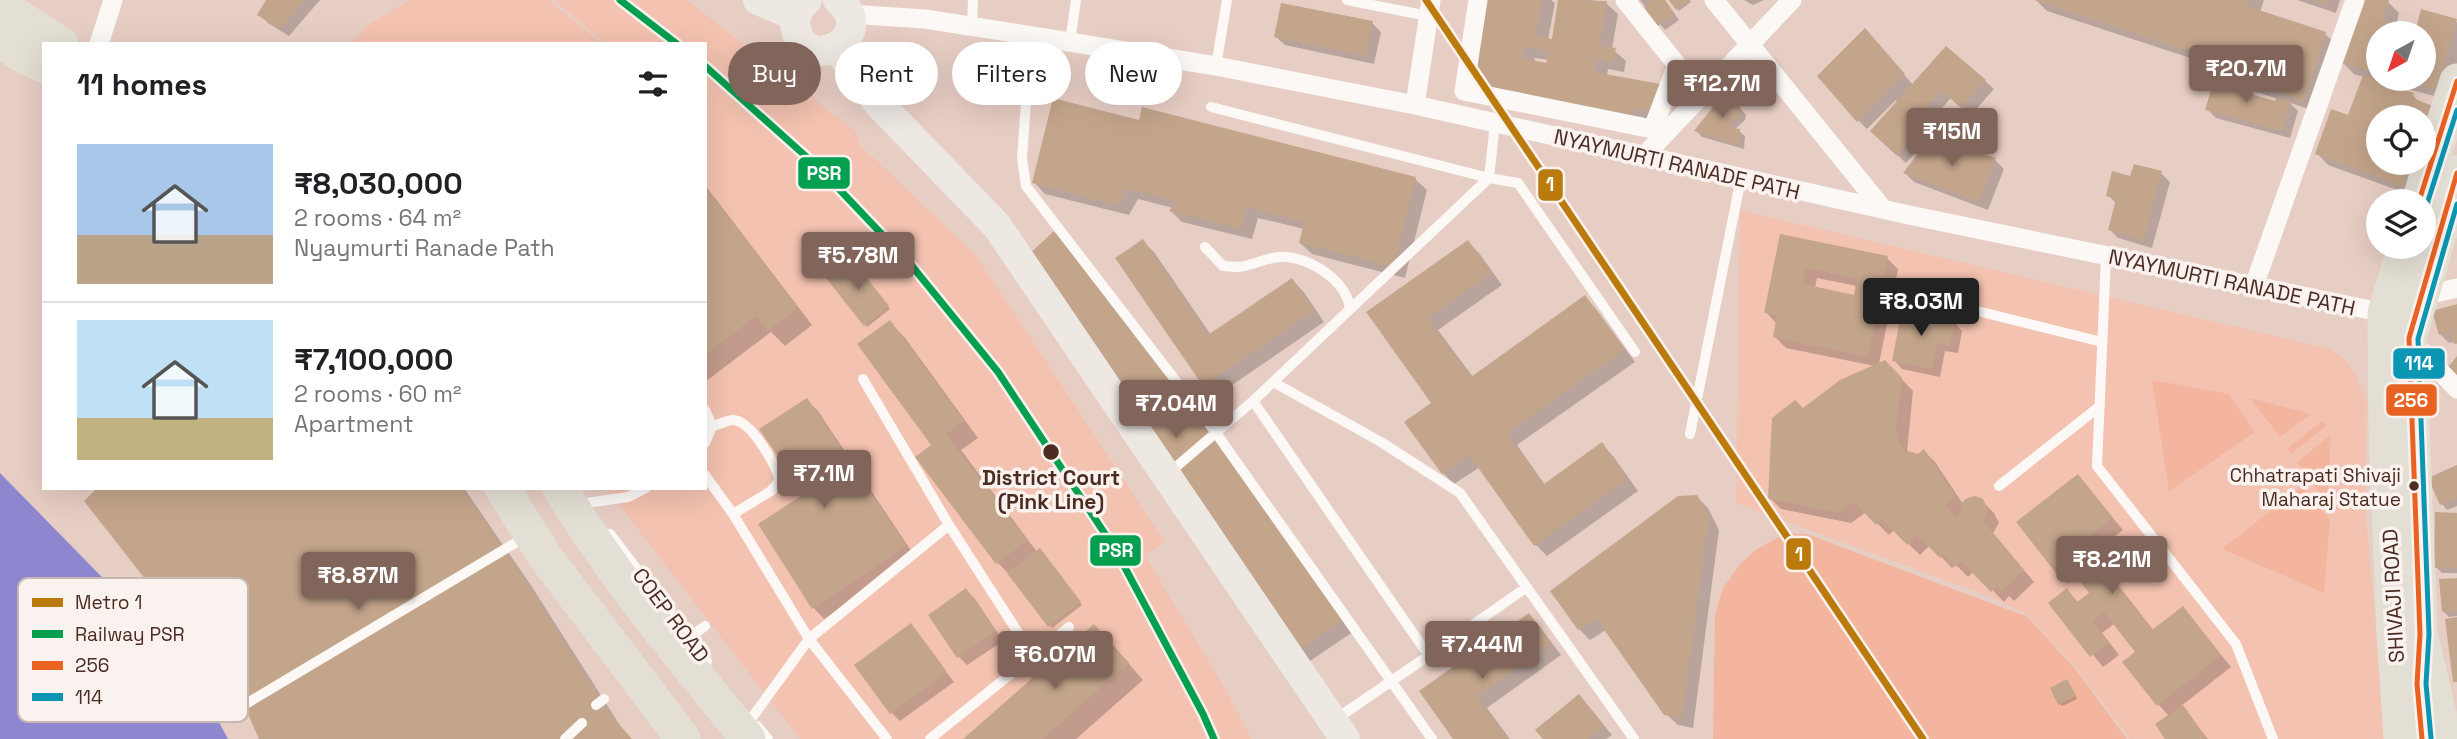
<!DOCTYPE html>
<meta charset="utf-8">
<style>
body{margin:0;font-family:"Space Grotesk",sans-serif;background:#f6f6f6;color:#202124;height:100vh;display:flex;flex-direction:column;font-size:26px;white-space:nowrap}
*{box-sizing:border-box;margin:0}
p{font-size:23px;color:#757577}
.icon{flex:none;width:38px;height:38px;fill:none;stroke:currentColor;stroke-width:2;stroke-linecap:round;stroke-linejoin:round}
.map{position:relative;flex:1;overflow:hidden}
.sheet{position:absolute;left:42px;top:42px;width:665px;height:448px;display:flex;flex-direction:column;background:#fff;border-radius:0px;box-shadow:0 7px 28px #0002}
.sheet>*{flex:none}
.guide{position:absolute;left:728px;top:42px;width:665px;height:63px;display:flex;gap:14px}
.needle{width:46px;rotate:220deg}
.tools{position:absolute;left:2366px;top:21px;display:grid;gap:14px}
.tools a{display:grid;place-items:center;width:70px;height:70px;border-radius:50%;background:#fff;box-shadow:0 7px 28px #0002;font-size:35px}
.price{position:absolute;translate:-50% -60px;padding:0 16px;border-radius:7px;background:#82655a;color:#fff;font-size:23px;line-height:46px;filter:drop-shadow(0 2px 4px #0008)}
.price::after{content:'';position:absolute;left:50%;top:42px;width:21px;height:16px;margin-left:-10px;background:inherit;clip-path:polygon(0 0,100% 0,50% 100%)}
.price.on{background:#222;color:#fff}
ul{padding:0;list-style:none}
li{display:flex;align-items:center;gap:21px;height:175px;padding:0 35px}
li+li{border-top:2px solid #e0e0e0}
li span{display:grid;place-items:center;flex:none;width:196px;height:140px;border-radius:0px;color:#555}
li>.icon{margin-inline-start:auto}
span .icon{width:84px;height:84px;fill:#fffc;stroke-width:1}
li b{font-size:30px}
h2{display:flex;justify-content:space-between;align-items:center;height:84px;padding:0 35px;font-size:30px}
.tag{padding:0 24px;border-radius:32px;background:#fff;box-shadow:0 7px 28px #0002;font-size:24px;line-height:63px}
.tag.on{background:#82655a;color:#fff}
.map>svg:first-child{display:block}
</style>
<div class="map">
<svg width="2457" height="739" viewBox="0 0 2457 739">
<rect width="100%" height="100%" fill="#e7cec5"/>
<!-- built -->
<path fill="#f3c2b0" d="M410 0H548L603 44H349L368 25Z
M554 0H687L855 131 861 146 975 254 1165 542 1145 556 1226 690 1251 739H800L606 488H705V44H606Z
M1740 210 2331 349 2346 360 2357 377 2367 402 2365 506 2383 708 2390 739H2130L2077 669 2028 615 1994 598 1736 503Z"/>
<!-- green -->
<path fill="#f3b59e" d="M2152 380 2229 394 2255 432 2169 491Z
M2250 398 2311 414 2280 437Z
M2322 421 2326 426 2291 454 2287 449Z
M2331 435 2327 502 2297 462Z
M2302 486 2330 520 2324 593 2222 549Z
M1786 533 1807 534 2028 617 2076 670 2127 739H1713L1715 615 1723 588 1740 564 1757 549Z"/>
<!-- water -->
<path fill="#8f86d0" d="M0 473 188 665 228 739H0Z"/>
<!-- shadow -->
<path fill="#0003" fill-rule="evenodd" d="M268 0H320L289 36 268 23 260 15Z
M1487 0H1551L1555 3 1548 40 1553 41 1560 0H1591L1606 3 1618 14 1612 49 1626 61 1624 72 1608 69 1607 76 1666 123 1483 97ZM1535 58 1549 60 1548 65 1534 62Z
M1640 0H1664L1679 20 1665 30Z
M1671 0H1690L1691 2 1679 11Z
M1744 0H1764L1753 5Z
M2036 0H2264L2260 12 2325 34 2337 45 2315 111 2290 103 2298 111 2290 138 2216 118 2207 109 2216 79 2238 85 2229 75 2230 71 2047 11ZM2247 89 2278 99 2276 103 2257 98Z
M2297 0H2340L2336 13Z
M2381 0 2388 2 2399 13 2396 25 2417 31 2457 22V72L2449 100 2397 86 2396 89 2413 95 2439 129 2424 124V117H2378V163H2424L2414 196 2328 165 2317 153 2349 117 2364 77 2354 74 2343 63ZM2378 33H2424V79H2378Z
M1372 23 1381 32 1374 64 1285 45 1276 37Z
M1873 39 1913 85 1985 81 1994 89 1971 115 1951 98 1915 138 1922 145 1906 163 1880 139 1898 102 1896 100 1867 129 1858 120Z
M1731 97 1746 115 1745 120 1734 130 1739 131 1745 136 1744 149 1702 137 1697 131Z
M1995 160 2004 169 1988 210 1914 182 1905 173Z
M2161 173 2170 182 2152 248 2118 238 2110 230 2117 204 2108 195 2132 178Z
M1415 179 1427 190 1405 278 1312 254 1300 243 1304 229 1258 218 1252 239 1182 222 1171 211 1173 208 1138 199 1129 215 1045 194 1034 182Z
M705 185 812 325 785 346 771 332 705 382Z
M1054 234 1210 429 1353 632 1310 661 1299 650Z
M1781 236 1887 258 1898 269 1879 364 1896 373 1913 391 1907 451 1918 455 1924 451 1935 462 1963 504 1982 501 1994 513 1999 523 1993 533 2034 582 2014 601 2009 596 2004 602 1974 571 1968 577 1956 565 1952 568 1930 545 1920 555 1894 530 1889 535 1866 512 1851 523 1781 509 1770 498 1803 411 1875 366 1786 348 1775 337 1777 324 1766 312ZM1817 278 1857 286 1855 297 1815 288Z
M1142 241 1154 252 1211 335 1292 280 1303 291 1324 322 1216 396 1204 385 1117 258Z
M1468 242 1479 253 1502 285 1438 330 1473 377 1585 297 1596 309 1635 362 1517 445 1545 485 1602 445 1613 456 1638 491 1547 556 1536 545 1480 467 1454 484 1443 473 1434 403 1369 312Z
M851 261 890 309 867 327 828 279Z
M2457 306V344L2454 342 2449 343 2440 334Z
M890 322 905 338 978 438 961 450 1037 552H1042L1082 605 1052 628 1013 578 997 562 934 445Z
M1954 322 1962 331 1958 353 1945 351 1940 377 1902 369 1894 360Z
M807 400 818 411 916 558 824 619 813 607 807 495Z
M2457 467V506L2447 510 2442 504 2430 479Z
M2078 476 2123 530 2093 553 2154 631 2183 608 2231 667 2181 706 2208 739H2167L2169 716 2158 704 2137 652 2115 623 2102 633 2119 655 2103 667 2051 603 2066 591 2079 603 2092 594 2078 576 2069 583 2057 572Z
M100 488H464L532 587 621 727 631 739H261L245 704Z
M1696 496 1708 508 1719 530 1693 728 1678 725 1666 714 1606 630 1590 640 1579 629Z
M2457 515V573H2442L2436 567Z
M2457 580V616L2449 617 2443 611Z
M966 590 975 599 1003 641 967 665 959 657Z
M1529 615 1540 627 1561 655 1487 708 1510 739H1456L1422 692Z
M911 626 954 682 900 721 891 712Z
M1110 642 1143 680 1076 739H966Z
M2069 683 2077 699 2062 706 2060 704Z
M1587 705 1612 735 1606 739H1545Z"/>
<!-- building -->
<path fill="#c3a58b" fill-rule="evenodd" d="M266 0H304L280 29 257 15Z
M1485 0H1542L1536 36 1552 39 1558 0 1607 1 1600 45 1616 48 1613 62 1597 59 1594 72 1660 84 1655 112 1634 108 1633 114 1619 112 1618 116 1469 86ZM1524 47 1549 52 1546 63 1522 58Z
M1653 0H1665L1675 14 1658 26 1644 7Z
M1669 0H1689L1676 10Z
M2034 0H2249L2247 6 2326 32 2304 101 2227 75 2230 65Z
M2313 0H2329L2327 5Z
M2358 0H2389L2383 20 2416 29 2421 9 2457 19 2438 90 2400 80 2424 79V33H2378V74L2341 63Z
M1281 3 1373 21 1366 56 1274 37Z
M1865 28 1905 74 1857 122 1817 76Z
M1946 46 1986 80 1961 108 1941 90 1907 129 1915 135 1897 156 1870 131Z
M2363 75 2414 93 2412 98 2433 106 2428 119 2410 113 2409 117H2378V163H2411L2402 186 2315 154 2331 109 2348 115Z
M2215 77 2236 82 2235 93 2237 86 2251 90 2250 94 2275 101 2276 97 2290 101 2282 131 2205 110Z
M1726 90 1741 108 1740 115 1730 123 1733 128 1740 129 1739 145 1694 131Z
M1053 98 1139 120 1142 107 1416 177 1394 267 1299 243 1304 222 1247 207 1241 229 1169 211 1176 201 1127 189 1117 205 1032 183Z
M1932 136 1996 158 1979 202 1903 173Z
M2134 164 2162 171 2144 240 2108 230 2116 199 2106 196 2112 171 2130 176Z
M705 187 798 308 767 331 756 316 705 355Z
M1054 231 1199 416 1343 620 1298 651 1011 271Z
M1780 234 1888 256 1868 357 1773 337 1777 315 1764 313ZM1806 268 1857 278 1854 295 1803 284Z
M1143 239 1208 335 1292 278 1314 311 1203 386 1115 258Z
M1468 240 1492 273 1428 318 1471 377 1585 295 1625 350 1507 433 1544 484 1602 442 1628 479 1534 546 1469 455 1442 474 1404 422 1431 403 1366 312Z
M851 258 889 306 864 326 826 278Z
M2457 304V343L2454 344 2451 332 2439 335 2432 311Z
M1902 309 1955 320 1950 346 1937 343 1932 369 1892 361Z
M890 320 964 421 946 434 1027 541 996 564 915 457 931 445 857 344Z
M2457 356V379L2446 370Z
M1885 360 1902 378 1896 426 1897 438 1903 450 1918 454 1924 449 1956 497 1945 505 1956 518 1961 514V504L1965 499 1975 496 1983 499 1988 510 1983 521 2024 570 2002 591 1997 586 1991 592 1961 561 1955 567 1943 555 1940 558 1917 535 1907 545 1882 519 1876 525 1854 502 1839 513 1768 499 1772 418 1795 400 1803 408 1840 380Z
M807 398 906 546 812 609 758 524 804 494 759 429Z
M2457 465V498L2440 505 2428 478Z
M2078 474 2113 518 2083 541 2152 630 2183 606 2221 655 2157 706 2122 662 2135 652 2104 612 2092 621 2109 643 2090 657 2048 603 2067 588 2077 602 2089 593 2067 565 2056 573 2016 522Z
M97 488H462L521 574 610 714 632 739H259L244 705 84 501Z
M1697 495 1709 517 1682 718 1664 715 1596 618 1578 630 1550 591 1678 496Z
M2435 512 2457 513V568H2434Z
M1040 548 1081 602 1048 627 1007 573Z
M2457 578V611L2442 612 2439 579Z
M966 588 996 631 957 658 928 615Z
M1529 613 1551 643 1477 696 1508 739H1453L1419 691Z
M2457 617V682H2453L2445 619Z
M911 623 947 672 890 714 854 665Z
M1094 624 1129 663 1042 739H963Z
M2067 679 2076 696 2058 705 2050 688Z
M1579 694 1604 725 1588 739H1543L1535 730Z
M2183 705 2207 739H2165L2155 724Z"/>
<g fill="none" stroke-linecap="round" stroke-linejoin="round">
<!-- lane -->
<path stroke="#fbf8f6" stroke-width="10" d="M1347 0 1428 16
M972 27 973 0
M1070 42 1076 0
M1029 60 1022 158 1026 186 1216 433 1432 739
M1216 66 1227 0
M1211 107 1489 178 1518 183 1635 352
M1205 247 1223 266C1228 266 1234 267 1239 267 1255 265 1271 255 1287 257 1314 260 1347 282 1350 309
M2106 256 2097 466 2236 644 2273 739
M1905 293 2102 342
M1273 382 1381 442 1460 493 1634 739
M1253 401 1424 649 1431 654 1527 587
M705 410 712 426 705 443
M712 426C718 425 727 420 733 420 752 421 775 464 780 480L771 491 733 514
M1690 434 1741 178
M1170 472 1253 401 1489 178 1495 123
M705 475 733 514 809 639 887 739
M1999 486 2100 406
M586 503 628 497 646 488
M949 525 1033 656
M610 534 707 661
M689 638 705 626
M244 705 527 536
M596 705 604 699
M751 719 809 639 949 525 863 379
M1336 719 1431 654
M757 726 768 739
M565 739 582 723
M930 739 1069 627"/>
<!-- street -->
<path stroke="#fbf8f6" stroke-width="19" d="M1478 0 1464 91 1667 132
M1625 0 1677 65 1653 128
M1714 0 1883 209
M849 14 925 19 1045 38 1216 66 1415 105 1909 215 2385 313 2457 389
M99 44 113 0
M1415 105 1431 0
M1644 156 1792 0
M2254 286 2355 0
M2421 296 2457 288"/>
<!-- primary -->
<path stroke="#eee8e3" stroke-width="30" d="M758 0 796 16
M807 0C798 8 793 18 796 30 810 77 880 34 838 0
M836 47 878 103 997 226 1345 739"/>
<!-- highway -->
<path stroke="#e4dfd5" stroke-width="35" d="M0 5 61 44
M0 40 20 54 44 65
M2419 201 2457 81
M502 488 544 555 683 739
M560 488C614 577 682 658 748 739
M2401 739 2394 634 2386 433 2385 313 2405 247
M2445 739 2420 634 2409 338 2457 173"/>
<!-- bus-1 casing -->
<g stroke="#faf2ef" stroke-width="10">
<path id="bus-1" d="M2419 201 2457 81
M2422 739 2417 684 2420 634 2409 338 2457 173"/>
</g>
<!-- bus-2 casing -->
<g stroke="#faf2ef" stroke-width="10">
<path id="bus-2" d="M2427 204 2457 110
M2431 738 2426 684 2429 634 2418 339 2457 204"/>
</g>
<!-- bus-1 -->
<use href="#bus-1" stroke="#ea6222" stroke-width="5"/>
<!-- bus-2 -->
<use href="#bus-2" stroke="#0b96b4" stroke-width="5"/>
<!-- rail-1 casing -->
<g stroke="#faf2ef" stroke-width="12">
<path id="rail-1" d="M620 0 677 44
M705 66 820 169 912 266 998 372 1115 549 1203 714 1214 739"/>
</g>
<!-- rail-1 -->
<use href="#rail-1" stroke="#04a04f" stroke-width="7"/>
<!-- metro-1 casing -->
<g stroke="#faf2ef" stroke-width="12">
<path id="metro-1" d="M1426 0 1923 739"/>
</g>
<!-- metro-1 -->
<use href="#metro-1" stroke="#bb7b0c" stroke-width="7"/>
</g>
<!-- markers -->
<g fill="#4b2c21" stroke="#faf2ef" stroke-width="2.5">
<circle cx="1051" cy="452" r="9"/>
<circle cx="2414" cy="486" r="6"/>
</g>
<g text-anchor="middle" dominant-baseline="central" stroke-width="7" stroke-linejoin="round" paint-order="stroke">
<!-- bus labels -->
<g font-size="19" fill="#4b2c21" stroke="#faf2ef" text-anchor="end">
<text x="2401" y="475">Chhatrapati Shivaji<tspan x="2401" dy="24">Maharaj Statue</tspan></text>
</g>
<!-- street labels -->
<g font-size="21" fill="#4b2c21" stroke="#faf2ef">
<text transform="translate(1677 164) rotate(13)">NYAYMURTI RANADE PATH</text>
<text transform="translate(2232 282) rotate(12)">NYAYMURTI RANADE PATH</text>
<text transform="translate(2393 596) rotate(-93)">SHIVAJI ROAD</text>
<text transform="translate(671 615) rotate(53)">COEP ROAD</text>
</g>
<!-- stop labels -->
<g font-size="21" font-weight="bold" fill="#4b2c21" stroke="#faf2ef">
<text x="1051" y="477">District Court<tspan x="1051" dy="24">(Pink Line)</tspan></text>
</g>
</g>
<!-- legend -->
<rect x="18" y="578" width="230" height="144" rx="10" fill="#faf2ef" stroke="#c6b7b1" stroke-width="2"/>
<rect x="32" y="598" width="31" height="9" fill="#bb7b0c"/>
<rect x="32" y="630" width="31" height="8" fill="#04a04f"/>
<rect x="32" y="661" width="31" height="9" fill="#ea6222"/>
<rect x="32" y="693" width="31" height="8" fill="#0b96b4"/>
<g font-size="19" fill="#4b2c21">
<text x="75" y="609">Metro 1</text>
<text x="75" y="641">Railway PSR</text>
<text x="75" y="672">256</text>
<text x="75" y="704">114</text>
</g>
<g stroke="#faf2ef" stroke-width="2.5">
<rect x="797" y="156" width="54" height="34" rx="7" fill="#04a04f"/>
<rect x="1537" y="168" width="27" height="34" rx="7" fill="#bb7b0c"/>
<rect x="2392" y="347" width="54" height="33" rx="7" fill="#0b96b4"/>
<rect x="2385" y="383" width="53" height="34" rx="7" fill="#ea6222"/>
<rect x="1089" y="534" width="53" height="33" rx="7" fill="#04a04f"/>
<rect x="1785" y="537" width="27" height="34" rx="7" fill="#bb7b0c"/>
</g>
<g font-size="19" text-anchor="middle" font-weight="bold" fill="#fff">
<text x="824" y="180">PSR</text>
<text x="1550" y="191">1</text>
<text x="2419" y="370">114</text>
<text x="2411" y="407">256</text>
<text x="1116" y="557">PSR</text>
<text x="1799" y="561">1</text>
</g>
</svg>
<div class="tools">
<a><svg class="needle" viewBox="-14 -14 28 28"><path d="M0-13l5 13h-10z" fill="#e53935"/><path d="M0 13l5-13h-10z" fill="#757577"/></svg></a>
<a><svg class="icon" aria-label="locate" viewBox="0 0 24 24"><circle cx="12" cy="12" r="6"/><path d="M12 2v4M12 18v4M2 12h4M18 12h4"/></svg></a>
<a><svg class="icon" aria-label="layers" viewBox="0 0 24 24"><path d="M12 4l9 5-9 5-9-5zM3 14l9 5 9-5"/></svg></a>
</div>
<b class="price" style="left:2246px;top:105px">₹20.7M</b>
<b class="price" style="left:1722px;top:120px">₹12.7M</b>
<b class="price" style="left:1952px;top:168px">₹15M</b>
<b class="price" style="left:858px;top:292px">₹5.78M</b>
<b class="price on" style="left:1921px;top:338px">₹8.03M</b>
<b class="price" style="left:1176px;top:440px">₹7.04M</b>
<b class="price" style="left:824px;top:510px">₹7.1M</b>
<b class="price" style="left:2112px;top:596px">₹8.21M</b>
<b class="price" style="left:358px;top:612px">₹8.87M</b>
<b class="price" style="left:1482px;top:681px">₹7.44M</b>
<b class="price" style="left:1055px;top:691px">₹6.07M</b>
<div class="guide">
<a class="tag on">Buy</a>
<a class="tag">Rent</a>
<a class="tag">Filters</a>
<a class="tag">New</a>
</div>
<section class="sheet">
<h2>11 homes<svg class="icon" aria-label="filters" viewBox="0 0 24 24"><path d="M4 7h16M4 17h16"/><circle cx="9" cy="7" r="2"/><circle cx="15" cy="17" r="2"/></svg></h2>
<ul>
<li><span style="background:linear-gradient(#a9c7e8 65%,#b9a48a 0)"><svg class="icon" aria-label="home" viewBox="0 0 24 24"><path d="M3 11l9-7 9 7M6 9v11h12V9"/></svg></span><div><b>₹8,030,000</b><p>2 rooms · 64 m²</p><p>Nyaymurti Ranade Path</p></div></li>
<li><span style="background:linear-gradient(#bfe0f5 70%,#c2b280 0)"><svg class="icon" aria-label="home" viewBox="0 0 24 24"><path d="M3 11l9-7 9 7M6 9v11h12V9"/></svg></span><div><b>₹7,100,000</b><p>2 rooms · 60 m²</p><p>Apartment</p></div></li>
</ul>
</section>
</div>
